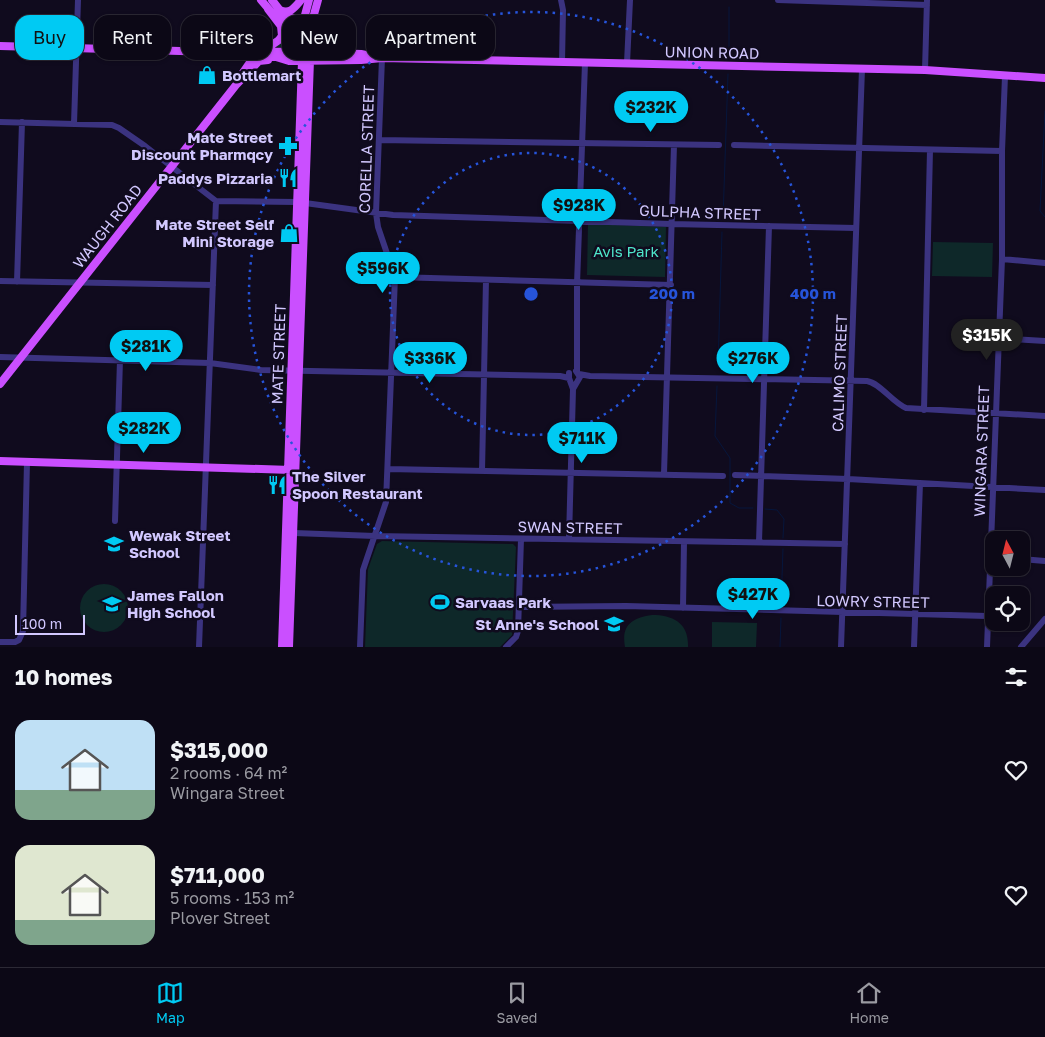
<!DOCTYPE html>
<meta charset="utf-8">
<style>
body{margin:0;font-family:"Golos Text",sans-serif;background:#1a1623;color:#f1f3f6;height:100vh;display:flex;flex-direction:column;font-size:19px;white-space:nowrap}
*{box-sizing:border-box;margin:0}
p{font-size:16px;color:#9a9aa1}
.icon{flex:none;width:28px;height:28px;fill:none;stroke:currentColor;stroke-width:2;stroke-linecap:round;stroke-linejoin:round}
.map{position:relative;height:647px;overflow:hidden}
.sheet{display:flex;flex-direction:column;background:#0c0816;flex:1}
.sheet>*{flex:none}
.hud{position:absolute;left:15px;top:15px;width:500px;height:45px;display:flex;gap:10px}
.needle{width:32px;rotate:353deg}
.buttons{position:absolute;left:985px;top:531px;display:grid;gap:10px}
.buttons a{display:grid;place-items:center;width:45px;height:45px;border-radius:10px;background:#0c0816;box-shadow:0 1px 4px #0004,0 0 0 1px #2c2935;font-size:25px}
.scale{position:absolute;left:15px;bottom:12px;width:70px;box-sizing:border-box;padding-left:5px;border:2px solid #d2c8ff;border-top:0;font-size:14px;line-height:18px;white-space:nowrap;color:#d2c8ff;-webkit-text-stroke:4px #100b1e;paint-order:stroke}
.price{position:absolute;translate:-50% -42px;padding:0 11px;border-radius:18px;background:#00caf3;color:#111;font-size:16px;line-height:32px;filter:drop-shadow(0 1px 2px #0008)}
.price::after{content:'';position:absolute;left:50%;top:30px;width:15px;height:11px;margin-left:-8px;background:inherit;clip-path:polygon(0 0,100% 0,50% 100%)}
.price.on{background:#222;color:#fff}
ul{padding:0;list-style:none}
li{display:flex;align-items:center;gap:15px;height:125px;padding:0 15px}
li span{display:grid;place-items:center;flex:none;width:140px;height:100px;border-radius:15px;color:#555}
li>.icon{margin-inline-start:auto}
span .icon{width:60px;height:60px;fill:#fffc;stroke-width:1}
li b{font-size:21px}
h2{display:flex;justify-content:space-between;align-items:center;height:60px;padding:0 15px;font-size:21px}
.tag{padding:0 18px;border-radius:15px;background:#0c0816;box-shadow:0 1px 4px #0004,0 0 0 1px #2c2935;font-size:18px;line-height:45px}
.tag.on{background:#00caf3;color:#111}
.tabs{display:flex;justify-content:space-around;align-items:center;height:70px;border-top:1px solid #2c2935;background:#0c0816;font-size:14px;color:#9a9aa1}
.tabs a{display:grid;justify-items:center;gap:2px}
.tabs .on{color:#00caf3}
.map>svg:first-child{display:block}
</style>
<div class="map">
<svg width="1045" height="647" viewBox="0 0 1045 647">
<rect width="100%" height="100%" fill="#100b1e"/>
<!-- green -->
<path fill="#0e2829" d="M282 24C285 25 288 25 290 27 297 32 300 42 295 48L275 47Z
M588 224 666 227 665 277 587 275Z
M933 242 993 243 992 277 932 276Z
M382 541 513 544 516 547 512 635 500 647H365L368 569 377 544Z
M80 608a24 24 0 1 1 48 0a24 24 0 1 1-48 0Z
M652 615C673 615 689 623 688 647H625C621 625 632 618 652 615Z
M712 622 757 623 756 647H712Z"/>
<g fill="none" stroke-linecap="round" stroke-linejoin="round">
<!-- stream -->
<path stroke="#06163c" stroke-width="1" d="M729 53V7
M1045 111 1040 211 1045 217
M723 218 728 74
M718 367 722 232
M717 386 715 436 730 458V503L739 508H753
M765 509 777 510 784 519 783 538
M781 606 783 549
M780 647 781 618"/>
<!-- minor -->
<path stroke="#3b3380" stroke-width="6" d="M561 0 563 10 562 62
M778 0 927 5
M627 63 630 0
M925 70 927 0
M0 122 112 125 119 128 145 146 216 201 297 202
M74 124 78 0
M379 140 719 145
M734 145 1002 151
M305 203 393 215 671 224 856 228
M1002 259 1045 263
M395 277 671 285
M0 281 213 285
M17 282 22 122
M998 338 1045 341
M0 357 210 363 261 370 560 376 569 378
M577 371V284L585 63
M579 374 590 376 867 381C880 383 892 402 906 408L1045 416
M573 389 580 377 576 371
M924 410 930 150
M388 469 723 476
M482 471 486 280
M664 474 674 145
M735 475 848 479 1045 490
M115 521 120 360
M294 533 375 536 845 544
M569 539 573 389 569 378V373
M759 542 769 226
M1021 559 1045 561
M519 607 626 606 987 616
M683 608 684 542
M0 642H15L19 640 23 631 27 462
M199 647 216 201
M360 647 363 570 386 502 395 277 378 227 376 213 382 58
M506 647 516 637 518 631 521 539
M841 647 862 69
M914 647 920 483
M987 647 1002 259V151L1005 76
M1021 647 1045 619"/>
<!-- major -->
<path stroke="#ca4fff" stroke-width="8" d="M261 0 272 13 295 27 301 40
M272 0 282 13 308 25
M280 10C290 15 295 7 301 0
M0 46 216 52
M237 51 310 52 361 54 371 56
M212 52 228 55 276 57 289 61 361 60 382 58 925 70 1045 78
M242 74 253 58 279 40 282 36 281 26 268 9
M0 384 236 85 259 61 268 60
M0 461 291 470
M282 647 302 61 305 15 309 0
M289 647 311 32 313 18 318 0"/>
</g>
<!-- distance rings -->
<g fill="none" stroke="#2654da" stroke-width="2.5" stroke-dasharray="2.5 5">
<circle cx="531" cy="294" r="141"/>
<circle cx="531" cy="294" r="282"/>
</g>
<!-- icons -->
<defs>
<g id="shop-bare" transform="scale(1.5)"><path d="M-5-2.5h2.3a2.7 3.5 0 0 1 5.4 0H5L5.5 6h-11ZM-1.5-2.5h3a1.5 2.3 0 0 0-3 0Z" fill="#00caf3" stroke="#100b1e" stroke-width="2.5" paint-order="stroke"/></g>
<g id="pharmacy-bare" transform="scale(1.5)"><path d="M-2-6h4v4h4v4h-4v4h-4v-4h-4v-4h4Z" fill="#00caf3" stroke="#100b1e" stroke-width="2.5" paint-order="stroke"/></g>
<g id="restaurant-bare" transform="scale(1.5)"><path d="M-5-6h1v4h1v-4h1v4h1v-4h1v5L-1.5 .5V6h-2V.5L-5-1ZM5-6V6H3V1.5H1.5Q1.5-4 5-6Z" fill="#00caf3" stroke="#100b1e" stroke-width="2.5" paint-order="stroke"/></g>
<g id="school-bare" transform="scale(1.5)"><path d="M0-5L7-2L0 1L-7-2ZM-4 1L0 2.5L4 1V4Q0 6-4 4Z" fill="#00caf3" stroke="#100b1e" stroke-width="2.5" paint-order="stroke"/></g>
<g id="stadium-bare" transform="scale(1.5)"><path d="M0-5a6.5 5 0 1 0 0 10a6.5 5 0 1 0 0-10ZM-3.5-1.8h7v3.6h-7Z" fill="#00caf3" stroke="#100b1e" stroke-width="2.5" paint-order="stroke"/></g>
</defs>
<g fill-rule="evenodd">
<use href="#shop-bare" x="207" y="75"/>
<use href="#pharmacy-bare" x="288" y="146"/>
<use href="#restaurant-bare" x="288" y="178"/>
<use href="#shop-bare" x="289" y="233"/>
<use href="#restaurant-bare" x="277" y="485"/>
<use href="#school-bare" x="114" y="544"/>
<use href="#stadium-bare" x="440" y="602"/>
<use href="#school-bare" x="112" y="604"/>
<use href="#school-bare" x="614" y="624"/>
</g>
<g text-anchor="middle" dominant-baseline="central" stroke-width="5" stroke-linejoin="round" paint-order="stroke">
<!-- street labels -->
<g font-size="15" fill="#d2c8ff" stroke="#100b1e">
<text transform="translate(712 52) rotate(1)">UNION ROAD</text>
<text transform="translate(366 149) rotate(-88)">CORELLA STREET</text>
<text transform="translate(700 212) rotate(2)">GULPHA STREET</text>
<text transform="translate(107 226) rotate(-52)">WAUGH ROAD</text>
<text transform="translate(278 354) rotate(-88)">MATE STREET</text>
<text transform="translate(839 373) rotate(-88)">CALIMO STREET</text>
<text transform="translate(981 451) rotate(-88)">WINGARA STREET</text>
<text transform="translate(570 527) rotate(1)">SWAN STREET</text>
<text transform="translate(873 601) rotate(1)">LOWRY STREET</text>
</g>
<!-- poi labels -->
<g font-size="15" font-weight="bold" fill="#d2c8ff" stroke="#100b1e" text-anchor="start">
<text x="222" y="75">Bottlemart</text>
<text x="273" y="137" text-anchor="end">Mate Street<tspan x="273" dy="17">Discount Pharmqcy</tspan></text>
<text x="273" y="178" text-anchor="end">Paddys Pizzaria</text>
<text x="274" y="224" text-anchor="end">Mate Street Self<tspan x="274" dy="17">Mini Storage</tspan></text>
<text x="292" y="476">The Silver<tspan x="292" dy="17">Spoon Restaurant</tspan></text>
<text x="129" y="535">Wewak Street<tspan x="129" dy="17">School</tspan></text>
<text x="127" y="595">James Fallon<tspan x="127" dy="17">High School</tspan></text>
<text x="455" y="602">Sarvaas Park</text>
<text x="599" y="624" text-anchor="end">St Anne's School</text>
</g>
<!-- park labels -->
<g font-size="15" fill="#4ee5ca" stroke="#100b1e">
<text x="626" y="251">Avis Park</text>
</g>
</g>
<circle cx="531" cy="294" r="8" fill="#2654da" stroke="#100b1e" stroke-width="2.5"/>
<g font-size="15" text-anchor="middle" font-weight="bold" fill="#2654da" stroke="#100b1e" stroke-width="5" stroke-linejoin="round" paint-order="stroke">
<text x="672" y="299">200 m</text>
<text x="813" y="299">400 m</text>
</g>
</svg>
<div class="buttons">
<a><svg class="needle" viewBox="-14 -14 28 28"><path d="M0-13l5 13h-10z" fill="#e53935"/><path d="M0 13l5-13h-10z" fill="#9a9aa1"/></svg></a>
<a><svg class="icon" aria-label="locate" viewBox="0 0 24 24"><circle cx="12" cy="12" r="6"/><path d="M12 2v4M12 18v4M2 12h4M18 12h4"/></svg></a>
</div>
<div class="scale">100 m</div>
<b class="price" style="left:651px;top:133px">$232K</b>
<b class="price" style="left:579px;top:231px">$928K</b>
<b class="price" style="left:383px;top:294px">$596K</b>
<b class="price on" style="left:987px;top:361px">$315K</b>
<b class="price" style="left:146px;top:372px">$281K</b>
<b class="price" style="left:430px;top:384px">$336K</b>
<b class="price" style="left:753px;top:384px">$276K</b>
<b class="price" style="left:144px;top:454px">$282K</b>
<b class="price" style="left:582px;top:464px">$711K</b>
<b class="price" style="left:753px;top:620px">$427K</b>
<div class="hud">
<a class="tag on">Buy</a>
<a class="tag">Rent</a>
<a class="tag">Filters</a>
<a class="tag">New</a>
<a class="tag">Apartment</a>
</div>
</div>
<section class="sheet">
<h2>10 homes<svg class="icon" aria-label="filters" viewBox="0 0 24 24"><path d="M4 7h16M4 17h16"/><circle cx="9" cy="7" r="2"/><circle cx="15" cy="17" r="2"/></svg></h2>
<ul>
<li><span style="background:linear-gradient(#bfe0f5 70%,#7fa58c 0)"><svg class="icon" aria-label="home" viewBox="0 0 24 24"><path d="M3 11l9-7 9 7M6 9v11h12V9"/></svg></span><div><b>$315,000</b><p>2 rooms · 64 m²</p><p>Wingara Street</p></div><svg class="icon" aria-label="heart" viewBox="0 0 24 24"><path d="M12 20l-8-8c-3-5 5-10 8-4 3-6 11-1 8 4z"/></svg></li>
<li><span style="background:linear-gradient(#dfe7d0 75%,#7fa58c 0)"><svg class="icon" aria-label="home" viewBox="0 0 24 24"><path d="M3 11l9-7 9 7M6 9v11h12V9"/></svg></span><div><b>$711,000</b><p>5 rooms · 153 m²</p><p>Plover Street</p></div><svg class="icon" aria-label="heart" viewBox="0 0 24 24"><path d="M12 20l-8-8c-3-5 5-10 8-4 3-6 11-1 8 4z"/></svg></li>
</ul>
</section>
<nav class="tabs">
<a class="on"><svg class="icon" aria-label="map" viewBox="0 0 24 24"><path d="M3 6l6-2 6 2 6-2v14l-6 2-6-2-6 2zM9 4v14M15 6v14"/></svg>Map</a>
<a><svg class="icon" aria-label="saved" viewBox="0 0 24 24"><path d="M7 4h10v16l-5-4-5 4z"/></svg>Saved</a>
<a><svg class="icon" aria-label="home" viewBox="0 0 24 24"><path d="M3 11l9-7 9 7M6 9v11h12V9"/></svg>Home</a>
</nav>
